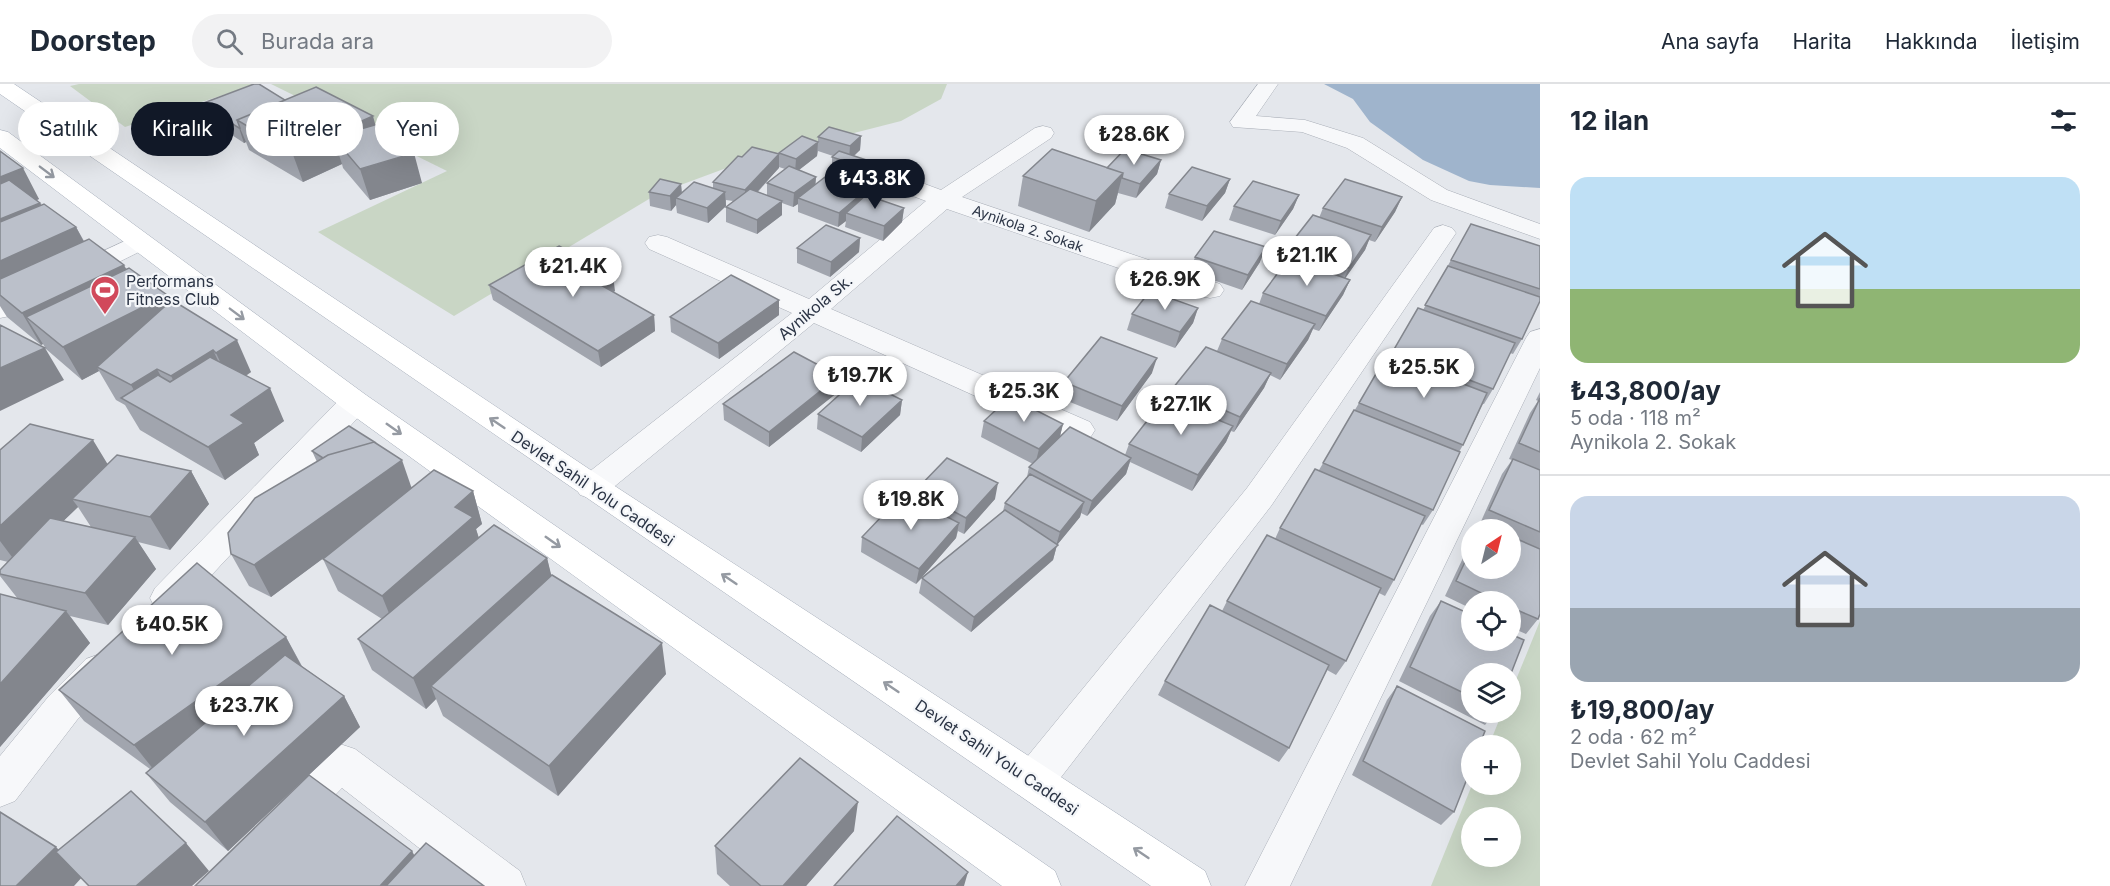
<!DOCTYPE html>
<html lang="tr">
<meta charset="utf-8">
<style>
body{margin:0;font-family:Inter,sans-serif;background:#f2f2f3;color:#1f2937;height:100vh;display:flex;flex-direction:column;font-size:22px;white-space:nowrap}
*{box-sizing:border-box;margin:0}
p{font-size:20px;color:#747a83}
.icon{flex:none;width:33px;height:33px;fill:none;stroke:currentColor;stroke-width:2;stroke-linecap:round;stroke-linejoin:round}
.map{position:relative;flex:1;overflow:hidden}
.sheet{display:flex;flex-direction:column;background:#fff;width:570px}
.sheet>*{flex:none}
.hud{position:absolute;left:18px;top:18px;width:570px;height:54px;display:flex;gap:12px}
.needle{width:39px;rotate:35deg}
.buttons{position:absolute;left:1461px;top:435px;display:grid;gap:12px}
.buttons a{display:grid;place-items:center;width:60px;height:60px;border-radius:50%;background:#fff;box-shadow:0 6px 24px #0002;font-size:30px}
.price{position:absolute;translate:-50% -51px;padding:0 14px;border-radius:21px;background:#fff;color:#222;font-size:20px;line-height:39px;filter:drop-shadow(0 2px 3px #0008)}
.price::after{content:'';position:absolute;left:50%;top:36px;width:18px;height:14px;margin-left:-9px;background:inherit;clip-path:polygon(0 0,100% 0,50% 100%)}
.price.on{background:#111827;color:#fff}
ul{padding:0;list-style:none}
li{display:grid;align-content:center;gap:12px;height:318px;padding:0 30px}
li+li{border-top:2px solid #e0e1e3}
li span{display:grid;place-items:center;height:186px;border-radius:18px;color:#555}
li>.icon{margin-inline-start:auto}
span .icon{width:108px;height:108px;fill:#fffc;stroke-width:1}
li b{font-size:26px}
h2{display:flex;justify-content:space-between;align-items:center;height:72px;padding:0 30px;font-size:26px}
.chip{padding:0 21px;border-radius:27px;background:#fff;box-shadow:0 6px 24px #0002;font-size:21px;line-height:54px}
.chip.on{background:#111827;color:#fff}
header{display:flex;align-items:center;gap:36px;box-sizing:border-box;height:84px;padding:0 30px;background:#fff;border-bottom:2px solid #e0e1e3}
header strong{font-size:28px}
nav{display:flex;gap:33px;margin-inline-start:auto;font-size:21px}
.search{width:420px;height:54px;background:#f2f2f3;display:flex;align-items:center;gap:15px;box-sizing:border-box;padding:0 21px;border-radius:33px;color:#747a83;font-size:22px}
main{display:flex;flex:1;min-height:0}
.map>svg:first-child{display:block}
</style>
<header>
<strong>Doorstep</strong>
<div class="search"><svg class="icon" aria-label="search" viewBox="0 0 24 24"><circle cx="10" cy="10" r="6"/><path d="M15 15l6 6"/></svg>Burada ara</div>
<nav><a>Ana sayfa</a><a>Harita</a><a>Hakkında</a><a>İletişim</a></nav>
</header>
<main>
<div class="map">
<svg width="1540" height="802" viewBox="0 0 1540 802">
<rect width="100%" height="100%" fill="#e4e7ec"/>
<!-- green -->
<path fill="#c9d6c5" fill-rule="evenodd" d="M79 0H257L125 43 70 2Z
M271 0H947L941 15 901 37 748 76 659 109 454 232 318 148 447 87Z
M1540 537V802H1431L1472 701 1510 700V662L1489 661 1502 629 1510 628 1511 608ZM1472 734H1510V772H1472Z"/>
<!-- water -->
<path fill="#9fb4cc" d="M1324 0H1540V104L1490 101 1469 97 1423 76 1370 38 1353 15Z"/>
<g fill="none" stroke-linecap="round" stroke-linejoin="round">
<!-- pedestrian casing -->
<g stroke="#a9aeb7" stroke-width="1">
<path id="pedestrian" d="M1258 0H1278L1256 32 1305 36 1363 54 1447 106 1540 140V155L1431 116 1347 64 1302 48 1233 43 1230 38Z"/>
</g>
<!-- minor casing -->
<g stroke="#a9aeb7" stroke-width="1">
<path id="minor" d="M1043 42 1051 44 1054 49 1051 54 962 113 1220 200 1224 206 1220 212 1210 214 1200 212 947 125 831 225 1090 338 1095 346 1090 354 1079 357 1068 354 814 239 604 411 592 415 580 411 575 403 580 395 792 229 649 165 645 159 649 153 658 151 667 153 809 215 926 117 839 84 835 79 839 74 847 72 855 74 941 106 1035 44Z
M1443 141 1452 144 1456 149 1271 422 1048 710 1033 716 1018 710 1012 697 1018 684 1247 404 1434 144Z
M140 150 149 153 153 158 149 163 10 232 0 234V215Z
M1540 245V284L1290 802H1245L1526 254 1530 248Z
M340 660 355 665 520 787 526 802H468L342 704 303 744 288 750 273 744 267 730C277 706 315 669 340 660Z"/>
</g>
<!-- tertiary casing -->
<g stroke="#a9aeb7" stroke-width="1">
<path id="tertiary" d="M355 308 366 311 370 318 366 325 181 524 168 528 155 524 150 514 155 504 344 311Z
M100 570 114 575 119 586 114 597 77 636 15 717 0 723V672L49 612 86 575Z"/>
</g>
<!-- primary casing -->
<g stroke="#a3abb8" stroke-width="1">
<path id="primary" d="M0 0H14L604 395 1205 787 1211 802H1151L0 10Z
M0 46 8 48 366 311 1055 787 1061 802H1002L344 325 0 64Z"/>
</g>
<!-- pedestrian -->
<use href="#pedestrian" fill="#f7f8fa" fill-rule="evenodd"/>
<!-- minor -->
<use href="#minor" fill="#f7f8fa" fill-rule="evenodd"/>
<!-- tertiary -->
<use href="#tertiary" fill="#f7f8fa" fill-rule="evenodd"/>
<!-- primary -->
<use href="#primary" fill="#fff" fill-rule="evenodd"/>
</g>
<!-- wall -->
<path fill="#a1a5ae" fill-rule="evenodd" d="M285 16 375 41 422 99 370 116 343 84 342 80 303 98 249 66 246 58 244 59 206 34 201 20Z
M861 52 860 66 854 72 886 97 869 112 904 124 902 138 883 157 845 143 846 137 838 143 798 128V120L793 123 782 119V131L757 150 726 138V123L733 117 726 116V122L708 139 677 129 676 121 671 127 650 122 649 108 681 100 682 109 713 104V98L779 70V69L818 58V67V53ZM818 67 833 72 832 73V95L815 100 816 93 799 86 817 72ZM779 83 785 85 767 99V111L758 108Z
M0 67 39 115 37 116 41 121 76 143 84 157 127 185 170 218 251 288 246 292 284 337 254 359 259 371 225 396 140 346 125 321 116 316 99 287 82 296 46 265 43 260 41 261 7 233 0 222Z
M1161 76 1157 90 1136 114 1118 109 1115 120 1089 148 1018 122 1023 92 1107 84Z
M1230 95 1225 109 1202 137 1165 124 1169 110Z
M1299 111 1293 125 1275 151 1229 136 1234 122Z
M1402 113 1395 128 1375 158 1369 156 1365 166 1345 194 1350 196 1343 211 1319 247 1313 245 1308 256 1280 296 1270 291 1264 304 1234 348 1231 347 1226 358 1192 407 1130 378 1126 390 1087 432 1081 429 1080 433 1057 461 1053 476 971 548 919 509 922 494 916 500 861 468 862 453 914 415 915 407 995 415 964 450 958 447 956 454 922 493 1003 427 1005 419 1027 393 1029 383 1033 380 981 353 984 337 1063 340 1060 352 1125 371 1129 360 1169 315 1173 304 1217 267 1222 255 1259 220 1263 209 1286 179 1282 177 1288 163 1319 134 1323 124Z
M860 154 859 168 830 193 797 179V164Z
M1540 162V217L1522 255 1513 270 1510 269 1493 305 1484 320H1483L1463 361 1459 368 1433 426 1423 441 1421 440 1394 496 1385 512 1379 509 1346 577 1336 591 1327 586 1289 664 1279 678 1158 611 1165 597 1222 527 1227 517 1275 455 1280 444 1319 386 1359 319 1390 273 1418 224 1423 226 1451 176Z
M1195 173 1260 178 1242 206 1190 188Z
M489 201 615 207 613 208 654 231 655 247 601 283 493 216Z
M779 216V231L719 275 671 248 670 233Z
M1198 224 1193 239 1175 264 1127 246 1132 230Z
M1152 289 1117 337 1060 314 1064 298Z
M838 308 769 363 724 336 723 320Z
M1540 308V530L1538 535 1526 550 1510 543V518H1472V525L1445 512 1472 455V484H1510V446H1478L1480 442H1479L1502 390 1512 376 1509 375 1530 329 1538 317 1536 316Z
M902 316 900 331 861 368 817 345 818 330Z
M0 366 108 380 191 387 209 420 170 466 138 458 156 485 108 541 70 532 90 559 0 663V510L18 515 0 492V486L8 478 0 476ZM78 423 91 443 63 437Z
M312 367 412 403 473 407 482 440 476 445 479 454 547 474 551 492 666 590 558 712 443 632 436 615 426 625 372 586 358 555 382 535 338 507 323 475 326 472 271 513 249 502 231 470 317 378Z
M1441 517 1472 590V628H1495L1485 641 1399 597 1430 532Z
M286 553 302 582 344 612 360 643 228 767 170 718 146 689 150 685 84 637 59 606Z
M1397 602 1454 728 1441 741 1352 691 1387 616Z
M854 747 806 802H730L717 790 715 762Z"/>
<!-- shaded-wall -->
<path fill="#83868d" d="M373 32 381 62 333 53 342 80 303 98 292 68Z
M239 44H240L246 58 244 59Z
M861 52 860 66 849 76 850 62Z
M818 58 817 72 795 89 796 75Z
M414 69 422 99 370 116 360 85Z
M779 70V84L745 121V106Z
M1161 76 1157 90 1136 114 1140 100Z
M888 83 886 97 868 113 869 99Z
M23 84 39 115 0 131V93Z
M1123 89 1115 120 1089 148 1096 117Z
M816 93 815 107 798 114V120L793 123 794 109Z
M1230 95 1225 109 1202 137 1207 122Z
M681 100 682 114H676V121L671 127 670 112Z
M865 107 864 121 846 129V137L838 143 839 129Z
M725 108 726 122 708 139 707 124Z
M1299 111 1293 125 1275 151 1281 137Z
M1402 113 1395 128 1375 158 1382 143Z
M782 117V131L757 150V136Z
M40 119 57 150 0 175V135Z
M904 124 902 138 883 157 884 142Z
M76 143 93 175 0 211V177Z
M1371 151 1365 166 1342 199 1349 184Z
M860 154 859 168 830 193 831 178Z
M1266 163 1260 178 1242 206 1248 191Z
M124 181 141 213 26 233 43 260 41 261 22 229Z
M613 192 615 207 601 215 599 200Z
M1350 196 1343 211 1319 247 1326 232Z
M167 211 183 244 97 283 99 287 82 296 63 263Z
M779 216V231L719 275 718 259Z
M1198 224 1193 239 1175 264 1180 248Z
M654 231 655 247 601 283 598 267Z
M1315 240 1308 256 1280 296 1287 280Z
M237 256 251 288 231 301 216 269Z
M45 264 64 296 0 327V284Z
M213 266 228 298 188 325 171 292Z
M1157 274 1152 289 1117 337 1122 322Z
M157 285 174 317 146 328 131 301Z
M1271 289 1264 304 1234 348 1240 333Z
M839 292 838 308 769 363V348Z
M270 304 284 337 254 359 259 371 225 396 208 363 231 331Z
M902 316 900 331 861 368 862 353Z
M1063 340 1059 356 1035 381 1039 365Z
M1233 342 1226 358 1192 407 1198 391Z
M93 356 113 389 72 415 78 423 18 481 0 457V442Z
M1131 374 1126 390 1087 432 1092 417Z
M402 376 413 408 271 513 254 481Z
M191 387 209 420 170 466 150 433Z
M998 399 995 415 964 450 966 434Z
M473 407 482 440 476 445 482 465 395 544 382 512 455 423Z
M1084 418 1080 433 1057 461 1053 476 971 548 974 533 1056 462 1060 448Z
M959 439 956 454 916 500 919 485Z
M135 453 156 485 108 541 85 509Z
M547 474 555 506 431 602 436 615 426 625 413 594Z
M66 527 90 559 0 663V600Z
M286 553 303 585 158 691 134 661Z
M662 559 666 590 558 712 549 682Z
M344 612 360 643 228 767 205 738Z
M858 718 854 747 806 802H783Z
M186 759 209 787 192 802H136Z
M56 763 84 791 74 802H16Z
M412 767 427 795 420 802H380Z
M968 788 964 802H956Z"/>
<!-- building -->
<path fill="#bbc0ca" stroke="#83868d" stroke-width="1.5" d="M254 0H259L285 16 237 36 240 44H239L201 20Z
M316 3 373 32 292 68 237 36Z
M385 38 414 69 360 85 333 53Z
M829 43 861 52 850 62 818 53Z
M802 52 818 58 796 75 779 69Z
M752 63 779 70 745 106 713 98 738 72 742 73Z
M1052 65 1123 89 1096 117 1023 92Z
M1125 65 1161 76 1140 100 1122 94 1123 89 1107 84Z
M0 67 23 84 0 93Z
M839 67 888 83 869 99 832 86 844 77 832 73Z
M789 82 816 93 794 109 767 99Z
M1192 83 1230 95 1207 122 1169 110Z
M825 93 865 107 839 129 798 114Z
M660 95 681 100 670 112 649 108Z
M1345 95 1402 113 1382 143 1323 124Z
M9 96 40 119 0 135V100Z
M1253 97 1299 111 1281 137 1234 122Z
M694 98 725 108 707 124 676 114Z
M750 105 782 117 757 136 726 123Z
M866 111 904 124 884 142 846 129Z
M44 120 76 143 0 177V138Z
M1313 131 1371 151 1349 184 1288 163Z
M1471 140 1540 162V205L1451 176Z
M826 141 860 154 831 178 797 164Z
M1214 147 1266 163 1248 191 1195 173Z
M89 155 124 181 22 229 0 211V195Z
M559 162 613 192 599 200 654 231 598 267 489 201Z
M1289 174 1350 196 1326 232 1263 209Z
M1448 182 1540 213V217L1522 255 1425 221Z
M129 184 167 211 63 263 26 233Z
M731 191 779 216 718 259 670 233Z
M1150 207 1198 224 1180 248 1132 230Z
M172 216 237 256 216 269 213 266 171 292 157 285 131 301 97 283Z
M1251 217 1315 240 1287 280 1222 255Z
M1418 224 1515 259 1493 305 1393 267Z
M0 241 45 264 0 284Z
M1101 253 1157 274 1122 322 1064 298Z
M1206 263 1271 289 1240 333 1173 304Z
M794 268 839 292 769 348 723 320Z
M1387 271 1487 309 1463 361 1359 319Z
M210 273 270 304 231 331 244 339 208 363 121 314 158 291 170 298Z
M858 294 902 316 862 353 818 330Z
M1010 313 1063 340 1039 365 984 337Z
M1165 314 1233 342 1198 391 1129 360Z
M1540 314V368L1519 359Z
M1354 326 1460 368 1433 426 1323 379Z
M30 340 93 356 0 442V366Z
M349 342 376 359 374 358 328 371 323 374 312 367Z
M1070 343 1131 374 1092 417 1029 383Z
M374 358 402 376 254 481 231 470 228 449 255 414 328 371Z
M117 371 191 387 150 433 72 415Z
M947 374 998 399 966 434 915 407Z
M1513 375 1540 386V448L1489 426Z
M1315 385 1425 432 1394 496 1280 444Z
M434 386 473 407 455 423 473 433 382 512 323 475Z
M1030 390 1084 418 1060 448 1005 419Z
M903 410 959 439 919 485 862 453Z
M1005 426 1058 461 974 533 922 494Z
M50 434 135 453 85 509 0 490V486Z
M1482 439 1496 446H1479Z
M494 441 547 474 413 594 358 555Z
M1267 451 1381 504 1346 577 1227 517Z
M1510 452 1540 465V530L1538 535 1510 523V518H1500L1456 497 1472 463V484H1510Z
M197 479 286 553 134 661 59 606Z
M552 491 662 559 549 682 431 602Z
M0 510 66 527 0 600Z
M1441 517 1472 531V556H1510V550L1524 556 1510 592V590H1472V613L1410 583Z
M1210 521 1329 581 1289 664 1165 597Z
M285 571 344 612 205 738 146 689Z
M1397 602 1485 647 1479 662H1472V682L1454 728 1363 677Z
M800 674 858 718 783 802H761L715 762Z
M309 691 412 767 380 802H195Z
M131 707 186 759 136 802H89L56 768Z
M0 728 56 763 16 802H0Z
M897 732 968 788 956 802H834Z
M426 759 484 802H386Z"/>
<!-- one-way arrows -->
<defs><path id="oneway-shaft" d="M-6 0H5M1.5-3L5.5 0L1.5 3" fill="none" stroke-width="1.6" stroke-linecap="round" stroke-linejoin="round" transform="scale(1.5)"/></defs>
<g stroke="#959aa2">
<use href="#oneway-shaft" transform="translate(47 88) rotate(37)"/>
<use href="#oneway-shaft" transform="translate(237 230) rotate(37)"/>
<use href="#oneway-shaft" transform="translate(497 339) rotate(-146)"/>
<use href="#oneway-shaft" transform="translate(394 345) rotate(35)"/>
<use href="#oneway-shaft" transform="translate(553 458) rotate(35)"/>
<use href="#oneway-shaft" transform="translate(729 495) rotate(-146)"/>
<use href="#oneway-shaft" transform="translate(891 603) rotate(-146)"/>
<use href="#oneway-shaft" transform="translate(1141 769) rotate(-146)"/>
</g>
<!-- icons -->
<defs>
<g id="stadium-pin" transform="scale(1.5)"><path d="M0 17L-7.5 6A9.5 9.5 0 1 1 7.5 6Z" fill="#d1495b" stroke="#f4f6f9"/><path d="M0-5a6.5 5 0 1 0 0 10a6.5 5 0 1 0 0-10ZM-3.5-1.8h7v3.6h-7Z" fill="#fff"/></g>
</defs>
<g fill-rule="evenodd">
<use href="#stadium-pin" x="105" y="206"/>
</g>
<g text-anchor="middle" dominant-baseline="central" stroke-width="4.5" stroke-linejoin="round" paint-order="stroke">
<!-- far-street labels -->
<g font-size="14" fill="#2b3445" stroke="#f4f6f9">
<text transform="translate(1028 144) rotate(19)">Aynikola 2. Sokak</text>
</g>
<!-- poi labels -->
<g font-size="16" fill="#2b3445" stroke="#f4f6f9" text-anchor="start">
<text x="126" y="197">Performans<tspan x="126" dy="18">Fitness Club</tspan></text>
</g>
<!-- street labels -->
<g font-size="16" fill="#2b3445" stroke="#f4f6f9">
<text transform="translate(815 223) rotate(-40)">Aynikola Sk.</text>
<text transform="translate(593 404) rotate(34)">Devlet Sahil Yolu Caddesi</text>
<text transform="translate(997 673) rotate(34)">Devlet Sahil Yolu Caddesi</text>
</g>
</g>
</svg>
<div class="buttons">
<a><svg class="needle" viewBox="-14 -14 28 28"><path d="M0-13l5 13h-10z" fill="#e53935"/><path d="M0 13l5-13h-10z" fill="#747a83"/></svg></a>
<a><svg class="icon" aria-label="locate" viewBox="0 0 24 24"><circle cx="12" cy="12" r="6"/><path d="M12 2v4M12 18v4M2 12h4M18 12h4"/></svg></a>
<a><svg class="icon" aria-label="layers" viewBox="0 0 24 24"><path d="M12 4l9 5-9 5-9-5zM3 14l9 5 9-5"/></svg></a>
<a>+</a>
<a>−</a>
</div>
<b class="price" style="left:1134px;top:82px">₺28.6K</b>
<b class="price on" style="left:875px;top:126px">₺43.8K</b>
<b class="price" style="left:1307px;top:203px">₺21.1K</b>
<b class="price" style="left:573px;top:214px">₺21.4K</b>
<b class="price" style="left:1165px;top:227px">₺26.9K</b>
<b class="price" style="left:1424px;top:315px">₺25.5K</b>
<b class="price" style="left:860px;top:323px">₺19.7K</b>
<b class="price" style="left:1024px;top:339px">₺25.3K</b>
<b class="price" style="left:1181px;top:352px">₺27.1K</b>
<b class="price" style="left:911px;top:447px">₺19.8K</b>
<b class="price" style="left:172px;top:572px">₺40.5K</b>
<b class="price" style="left:244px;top:653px">₺23.7K</b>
<div class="hud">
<a class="chip">Satılık</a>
<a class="chip on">Kiralık</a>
<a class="chip">Filtreler</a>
<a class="chip">Yeni</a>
</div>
</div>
<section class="sheet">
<h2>12 ilan<svg class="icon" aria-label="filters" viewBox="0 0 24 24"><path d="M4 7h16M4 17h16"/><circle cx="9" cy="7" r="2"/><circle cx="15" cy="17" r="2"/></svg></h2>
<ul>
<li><span style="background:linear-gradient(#bfe0f5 60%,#8fb573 0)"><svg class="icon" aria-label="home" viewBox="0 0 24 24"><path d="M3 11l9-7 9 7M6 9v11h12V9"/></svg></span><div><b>₺43,800/ay</b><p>5 oda · 118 m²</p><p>Aynikola 2. Sokak</p></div></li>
<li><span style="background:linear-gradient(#c9d6e8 60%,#9aa5b1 0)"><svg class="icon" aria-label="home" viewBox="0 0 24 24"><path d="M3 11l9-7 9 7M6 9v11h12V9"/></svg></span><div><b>₺19,800/ay</b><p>2 oda · 62 m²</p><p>Devlet Sahil Yolu Caddesi</p></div></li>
</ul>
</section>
</main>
